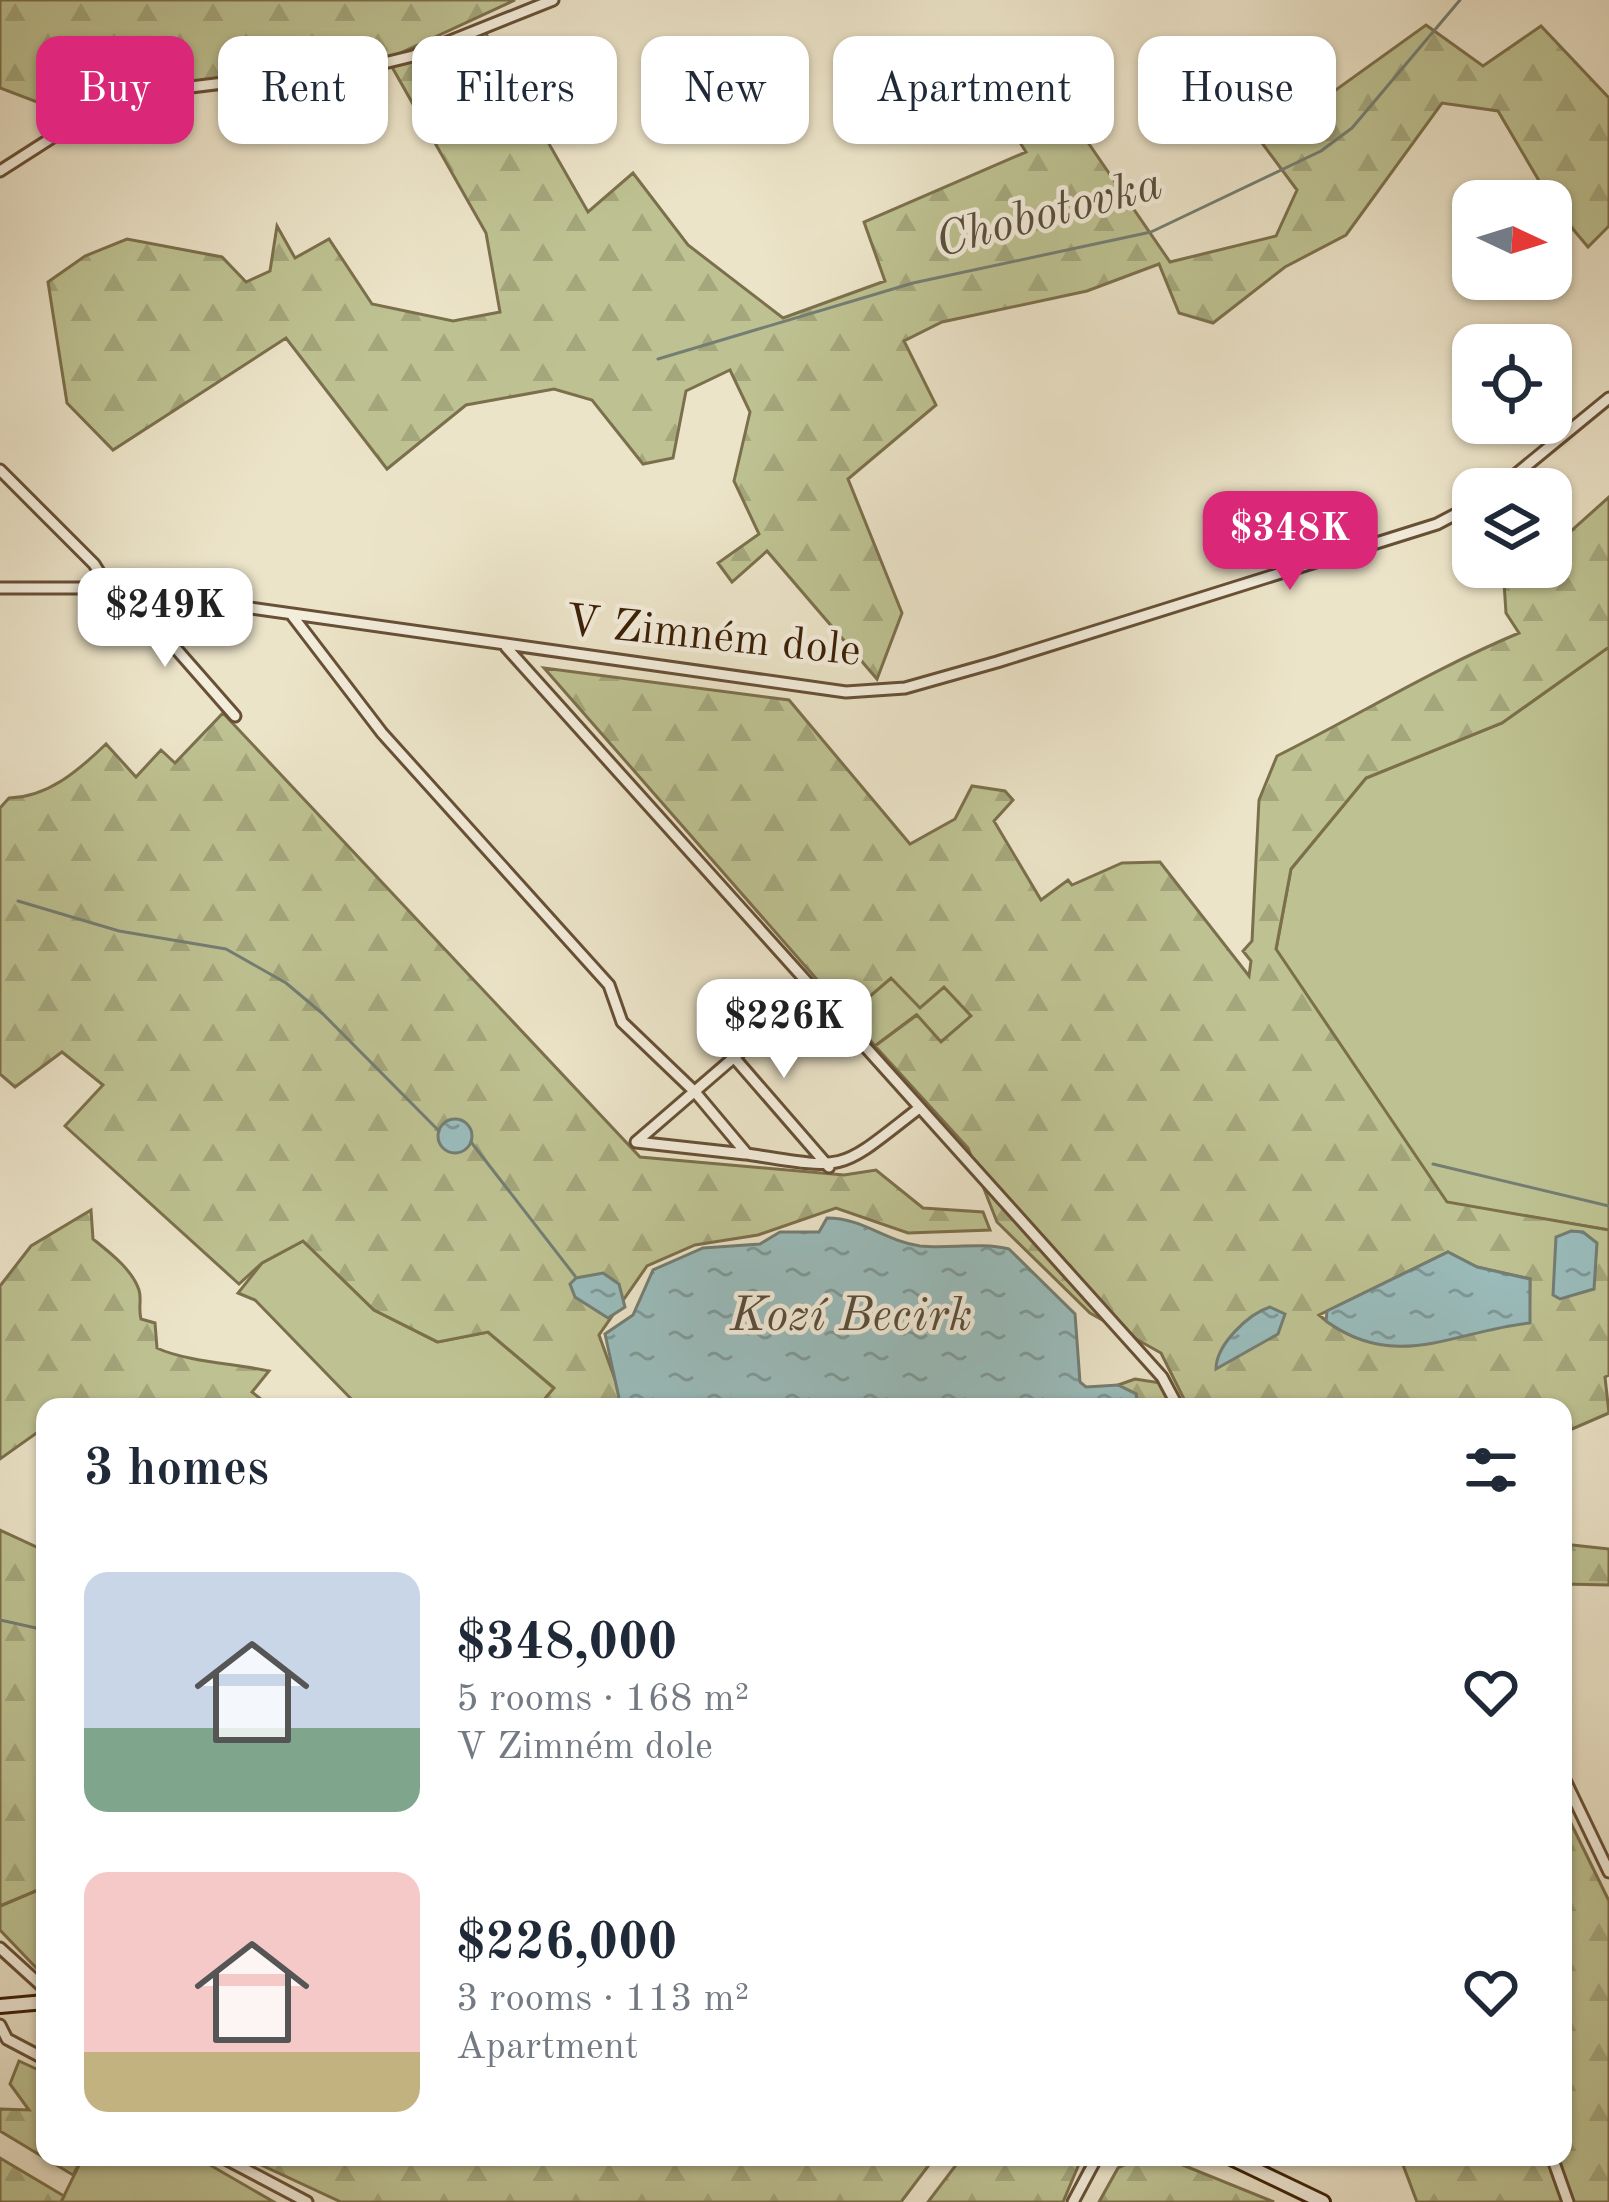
<!DOCTYPE html>
<meta charset="utf-8">
<style>
body{margin:0;font-family:"Old Standard TT",serif;background:#f2f2f3;color:#1f2937;height:100vh;display:flex;flex-direction:column;font-size:45px;white-space:nowrap}
*{box-sizing:border-box;margin:0}
p{font-size:39px;color:#747a83}
.icon{flex:none;width:66px;height:66px;fill:none;stroke:currentColor;stroke-width:2;stroke-linecap:round;stroke-linejoin:round}
.map{position:relative;flex:1;overflow:hidden}
.sheet{position:absolute;left:36px;top:1398px;width:1536px;height:768px;display:flex;flex-direction:column;background:#fff;border-radius:24px;box-shadow:0 3px 9px #0004}
.sheet>*{flex:none}
.hud{position:absolute;left:36px;top:36px;width:1539px;height:108px;display:flex;gap:24px}
.needle{width:78px;rotate:94deg}
.buttons{position:absolute;left:1452px;top:180px;display:grid;gap:24px}
.buttons a{display:grid;place-items:center;width:120px;height:120px;border-radius:24px;background:#fff;box-shadow:0 3px 9px #0004;font-size:60px}
.price{position:absolute;translate:-50% -102px;padding:0 27px;border-radius:24px;background:#fff;color:#222;font-size:39px;line-height:78px;filter:drop-shadow(0 3px 6px #0008)}
.price::after{content:'';position:absolute;left:50%;top:72px;width:36px;height:27px;margin-left:-18px;background:inherit;clip-path:polygon(0 0,100% 0,50% 100%)}
.price.active{background:#db2777;color:#fff}
ul{padding:0;list-style:none}
li{display:flex;align-items:center;gap:36px;height:300px;padding:0 48px}
li span{display:grid;place-items:center;flex:none;width:336px;height:240px;border-radius:24px;color:#555}
li>.icon{margin-inline-start:auto}
span .icon{width:144px;height:144px;fill:#fffc;stroke-width:1}
li b{font-size:51px}
h2{display:flex;justify-content:space-between;align-items:center;height:144px;padding:0 48px;font-size:51px}
.pill{padding:0 42px;border-radius:24px;background:#fff;box-shadow:0 3px 9px #0004;font-size:42px;line-height:108px}
.pill.active{background:#db2777;color:#fff}
.map>svg:first-child{display:block}
</style>
<div class="map">
<svg width="1609" height="2202" viewBox="0 0 1609 2202">
<defs>
<pattern id="forest-firs" width="22" height="20" patternUnits="userSpaceOnUse" patternTransform="scale(3)"><rect width="22" height="20" fill="#bec292"/><path d="M5 1l3.5 6h-7zM16 11l3.5 6h-7z" fill="#a4a67c"/></pattern>
<pattern id="water-ripples" width="26" height="14" patternUnits="userSpaceOnUse" patternTransform="scale(3)"><rect width="26" height="14" fill="#9abdbd"/><path d="M2 4q2-2 4 0t4 0M15 11q2-2 4 0t4 0" fill="none" stroke="#7f9998"/></pattern>
</defs>
<rect width="100%" height="100%" fill="#ece4c9"/>
<filter id="stains"><feTurbulence type="fractalNoise" baseFrequency=".00167" numOctaves="4"/><feColorMatrix values="0 0 0 0 .2 0 0 0 0 .09 0 0 0 0 .02 0 0 0 .5 -.17"/></filter>
<radialGradient id="worn" r=".72"><stop offset=".6" stop-color="#630" stop-opacity="0"/><stop offset="1" stop-color="#630" stop-opacity=".3"/></radialGradient>
<!-- green -->
<path fill="#bec292" stroke="#7c704c" stroke-width="3" d="M1609 647V1230L1447 1203 1276 950 1291 869 1366 778 1502 723Z
M891 978 944 987 972 1016 941 1042 916 1015 875 1046 848 1015Z
M303 1241 374 1310 437 1342 488 1332 554 1388 538 1407H359L255 1300 238 1293 262 1263Z
M45 1887V1977L0 1930V1906Z
M83 2157H196L274 2202H61Z"/>
<!-- forest -->
<path fill="url(#forest-firs)" stroke="#7c704c" stroke-width="3" fill-rule="evenodd" d="M0 0H515L383 61 123 89 50 107 0 88Z
M1426 25 1483 66 1541 26 1609 98V226L1588 247 1555 208 1498 111 1442 103 1346 235 1285 267 1213 323 1179 313 1159 264 1087 291 942 322 904 341 936 405 848 479 902 613 877 679 767 551 732 582 718 563 759 534 734 481 750 412 730 370 686 391 673 458 643 464 592 400 554 389 466 405 387 469 286 338 113 450 67 403 48 282 85 256 127 239 222 257 246 282 270 271 277 226 295 258 329 239 372 304 453 321 500 312 486 233 392 67 485 32 588 212 633 173 688 245 783 318 885 281 864 222 1026 152 986 89 1030 58 1170 262 1276 236 1297 190 1262 143Z
M1609 497V647L1502 723 1366 778 1291 869 1276 949 1447 1202 1609 1230V1375L1605 1377 1609 1413 1563 1433V1407H1188L1161 1353 1090 1313 997 1222 968 1148 875 1046 917 1015 941 1042 971 1016 944 987 920 1008 891 978 848 1015 544 668 789 700 910 844 955 819 972 786 1005 791 1013 800 994 821 1041 900 1068 880 1072 885 1122 863 1160 862 1249 976 1251 961 1243 951 1252 941 1259 800 1277 756C1359 715 1435 668 1519 633L1506 613 1503 567H1551V549ZM1448 1252 1477 1267 1530 1279 1529 1322C1455 1331 1386 1373 1319 1315Z
M223 713 640 1157 844 1175 876 1170 923 1208 983 1212 990 1230 908 1233 836 1208 758 1235 695 1245 647 1266 599 1335 625 1407H538L554 1388 488 1332 438 1342 374 1310 303 1241 262 1263 239 1284 65 1126 103 1085 62 1052 15 1087 0 1074V808L9 798C48 797 78 771 106 744L136 777 161 750 175 763Z
M91 1210 93 1239C109 1252 132 1269 139 1290 142 1299 138 1308 141 1319L155 1323 157 1348C184 1361 236 1364 269 1371L252 1392 271 1407H45V1427L0 1459V1286L31 1246Z
M1135 1379 1161 1383 1174 1407H1138L1136 1394 1118 1385Z
M0 1530 45 1551V1887L0 1906Z
M1563 1544 1609 1549V1585L1563 1584Z
M1563 1807 1609 1901V2202H1417L1400 2157H1563Z
M19 2061 45 2073V2157H83L73 2175 0 2131V2109L29 2110 10 2084Z
M244 2157H935L901 2202H341Z
M962 2157H1082L1063 2202H928Z
M1141 2157H1163L1274 2202H1099L1118 2168Z
M0 2158 64 2196 61 2202H0Z"/>
<!-- water -->
<path fill="url(#water-ripples)" stroke="#747e73" stroke-width="3" d="M438 1136a17 17 0 1 1 34 0a17 17 0 1 1-34 0Z
M827 1218C863 1218 885 1241 920 1246 950 1249 979 1242 1009 1249L1075 1314 1080 1382 1086 1387 1118 1385 1136 1394 1138 1407H621L605 1334 633 1315 653 1270 703 1248 760 1244 780 1232H819Z
M1571 1231 1583 1232 1597 1243 1594 1289 1560 1299 1553 1295 1556 1237Z
M1448 1252 1477 1267 1530 1279V1323C1456 1330 1398 1373 1326 1321L1327 1311Z
M603 1273 619 1284 625 1307 608 1318 575 1297 570 1284 576 1278Z
M1270 1307 1285 1314 1278 1334 1216 1369C1216 1345 1248 1314 1270 1307Z"/>
<g fill="none" stroke-linecap="round" stroke-linejoin="round">
<!-- stream -->
<path stroke="#747e73" stroke-width="3" d="M658 359 913 283 1151 232 1321 151 1352 128 1460 0
M18 901 119 931 226 949 286 983 323 1014 439 1131
M471 1142 575 1276
M1433 1164 1609 1206
M0 1620 45 1630"/>
<!-- street casing -->
<g stroke="#675036" stroke-width="15">
<path id="street" d="M0 171 117 96 380 64 413 56 553 0
M0 470 94 564 109 588
M1498 489 1609 398
M0 588H109L846 692 905 688 997 662 1437 524 1473 505
M137 593 157 627 235 716
M291 614 382 733 609 985 622 1022 695 1092 747 1154C849 1170 837 1172 918 1109
M506 647 1162 1377 1178 1407
M705 1024 829 1167
M745 1154 636 1142 812 990
M1563 1776 1609 1872
M0 1948 45 1989
M0 2025 7 2039 45 2059
M222 2157 307 2202
M1552 2157 1568 2202
M1073 2202 1097 2157"/>
</g>
<!-- secondary casing -->
<g stroke="#3b1f05" stroke-width="18">
<path id="secondary" d="M0 2006 45 2002
M1229 2157 1323 2202"/>
</g>
<!-- street -->
<use href="#street" stroke="#f3eddc" stroke-width="9"/>
<!-- secondary -->
<use href="#secondary" stroke="#f3eddc" stroke-width="12"/>
</g>
<g text-anchor="middle" dominant-baseline="central" stroke-width="9" stroke-linejoin="round" paint-order="stroke">
<!-- street labels -->
<g font-size="45" fill="#3b1f05" stroke="#f3eddc">
<text transform="translate(713 638) rotate(6)">V Zimném dole</text>
</g>
<!-- water labels -->
<g font-size="48" font-style="italic" fill="#584e3c" stroke="#f3eddc">
<text transform="translate(1049 214) rotate(-15)">Chobotovka</text>
<text x="851" y="1317">Kozí Becirk</text>
</g>
</g>
<rect width="100%" height="100%" filter="url(#stains)"/>
<rect width="100%" height="100%" fill="url(#worn)"/>
</svg>
<div class="buttons">
<a><svg class="needle" viewBox="-14 -14 28 28"><path d="M0-13l5 13h-10z" fill="#e53935"/><path d="M0 13l5-13h-10z" fill="#747a83"/></svg></a>
<a><svg class="icon" aria-label="locate" viewBox="0 0 24 24"><circle cx="12" cy="12" r="6"/><path d="M12 2v4M12 18v4M2 12h4M18 12h4"/></svg></a>
<a><svg class="icon" aria-label="layers" viewBox="0 0 24 24"><path d="M12 4l9 5-9 5-9-5zM3 14l9 5 9-5"/></svg></a>
</div>
<b class="price active" style="left:1290px;top:593px">$348K</b>
<b class="price" style="left:165px;top:670px">$249K</b>
<b class="price" style="left:784px;top:1081px">$226K</b>
<div class="hud">
<a class="pill active">Buy</a>
<a class="pill">Rent</a>
<a class="pill">Filters</a>
<a class="pill">New</a>
<a class="pill">Apartment</a>
<a class="pill">House</a>
</div>
<section class="sheet">
<h2>3 homes<svg class="icon" aria-label="filters" viewBox="0 0 24 24"><path d="M4 7h16M4 17h16"/><circle cx="9" cy="7" r="2"/><circle cx="15" cy="17" r="2"/></svg></h2>
<ul>
<li><span style="background:linear-gradient(#c9d6e8 65%,#7fa58c 0)"><svg class="icon" aria-label="home" viewBox="0 0 24 24"><path d="M3 11l9-7 9 7M6 9v11h12V9"/></svg></span><div><b>$348,000</b><p>5 rooms · 168 m²</p><p>V Zimném dole</p></div><svg class="icon" aria-label="heart" viewBox="0 0 24 24"><path d="M12 20l-8-8c-3-5 5-10 8-4 3-6 11-1 8 4z"/></svg></li>
<li><span style="background:linear-gradient(#f6c9c9 75%,#c2b280 0)"><svg class="icon" aria-label="home" viewBox="0 0 24 24"><path d="M3 11l9-7 9 7M6 9v11h12V9"/></svg></span><div><b>$226,000</b><p>3 rooms · 113 m²</p><p>Apartment</p></div><svg class="icon" aria-label="heart" viewBox="0 0 24 24"><path d="M12 20l-8-8c-3-5 5-10 8-4 3-6 11-1 8 4z"/></svg></li>
</ul>
</section>
</div>
